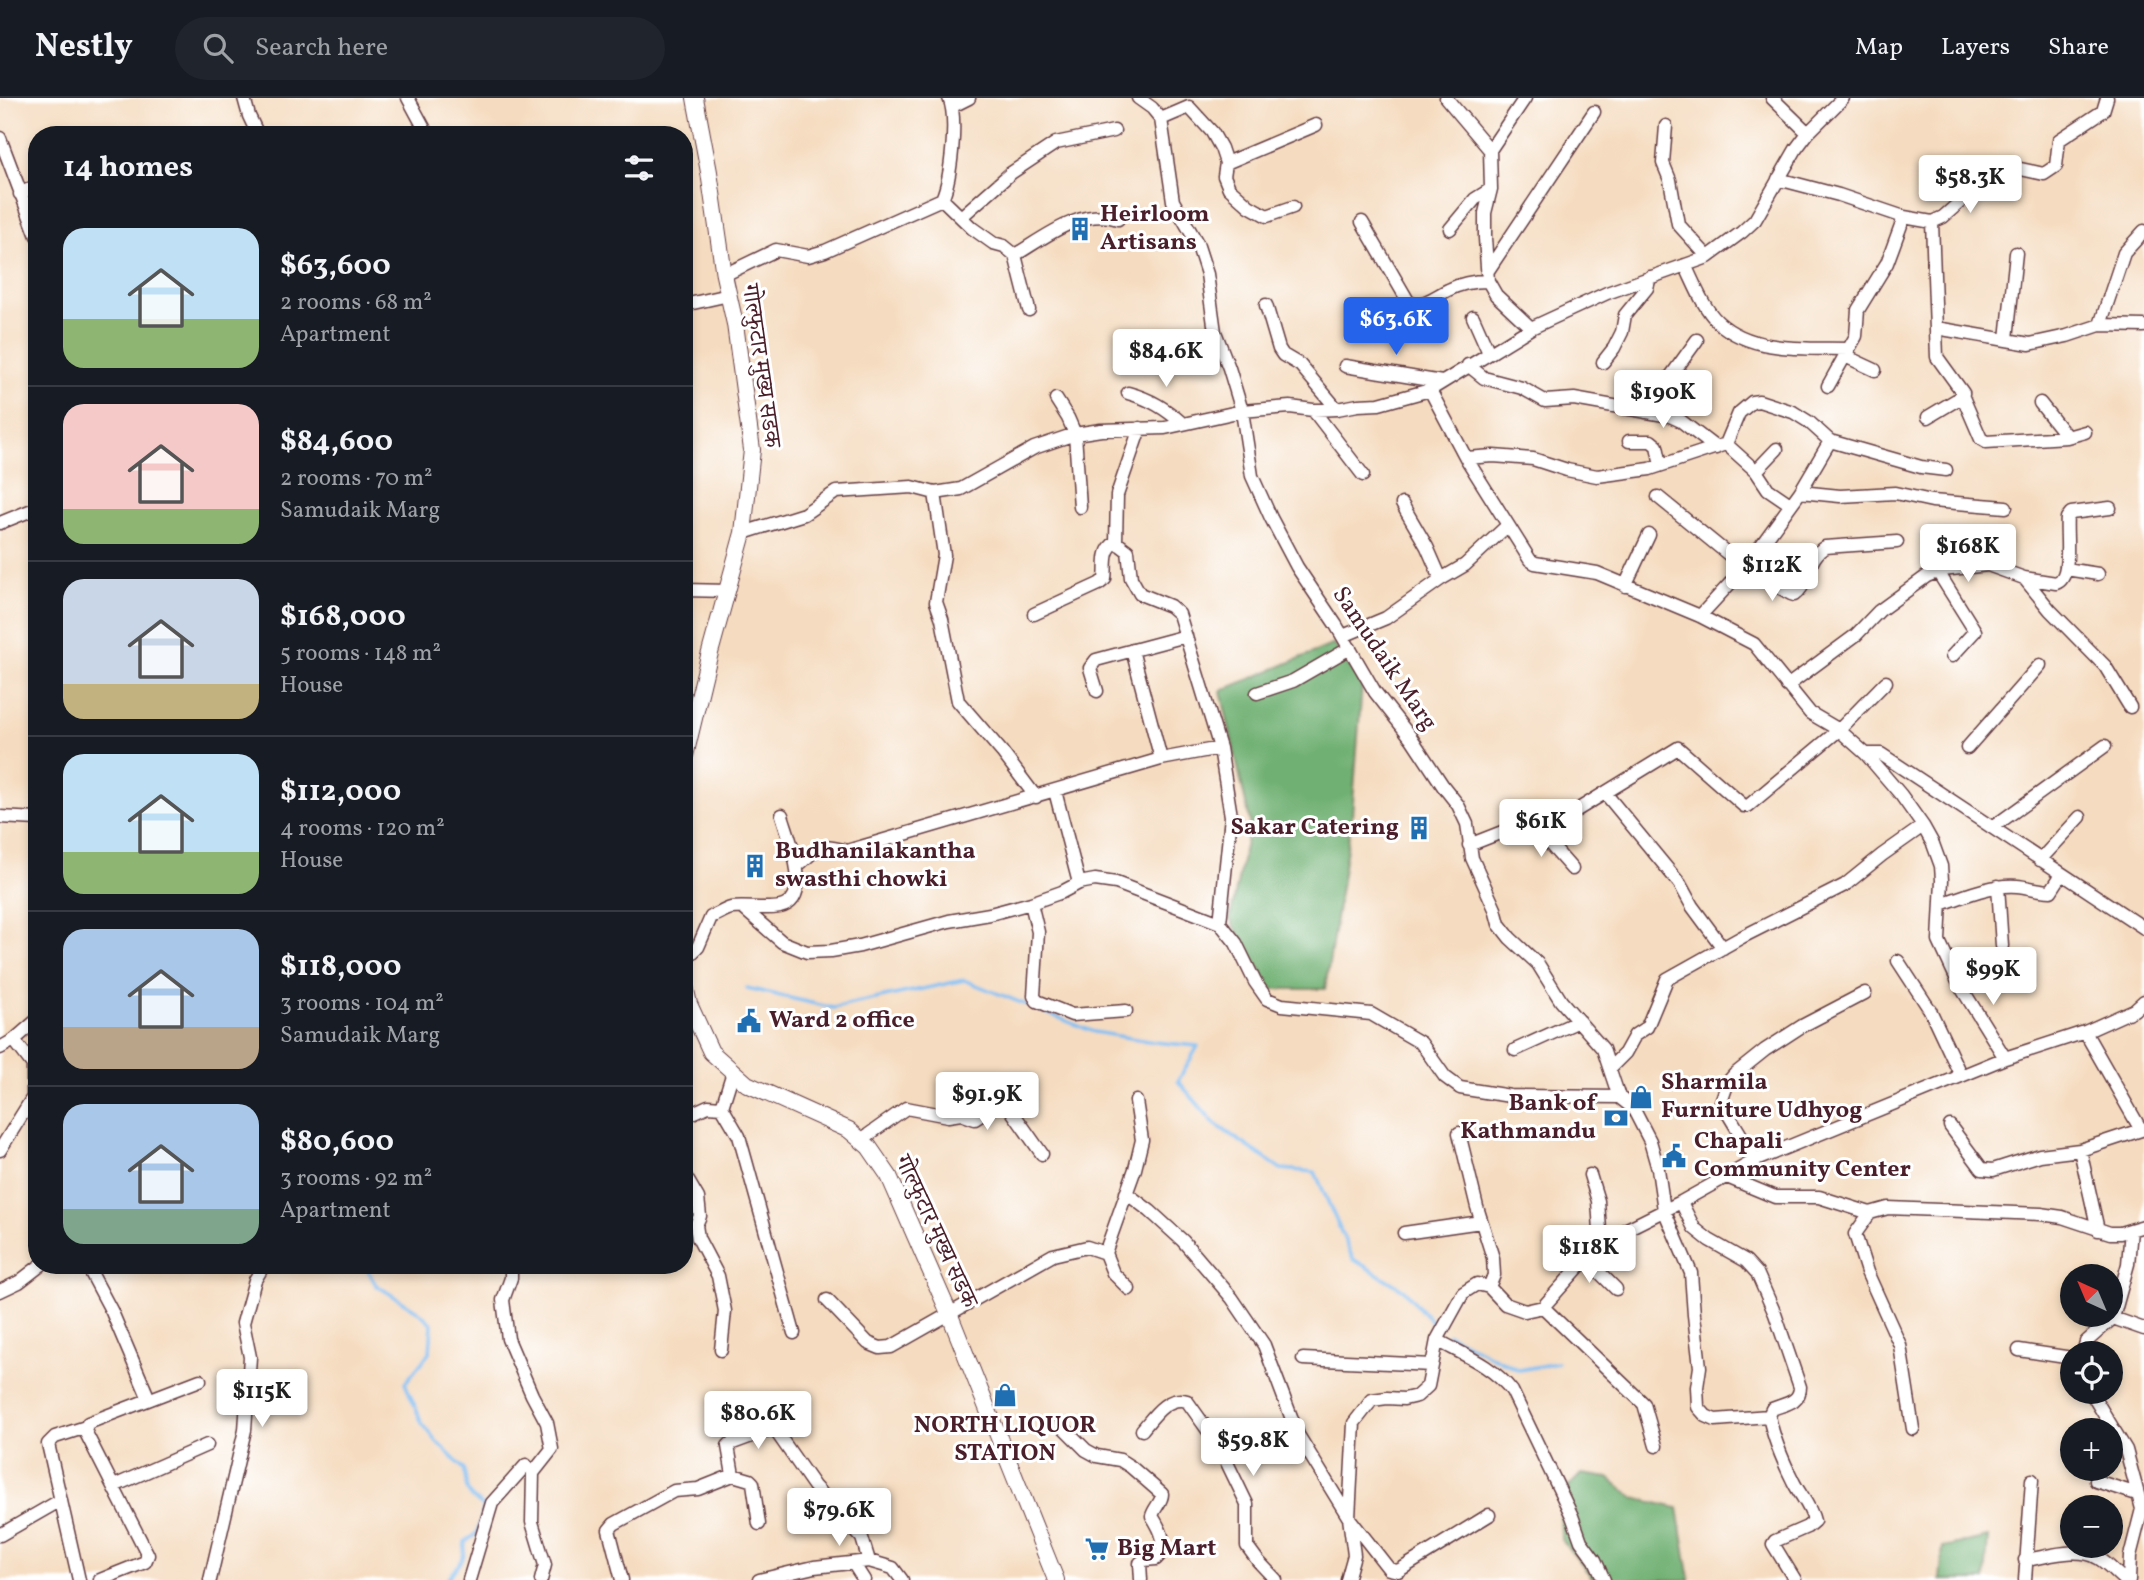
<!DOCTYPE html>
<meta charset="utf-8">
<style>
body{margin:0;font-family:Vollkorn,"Noto Serif Devanagari",serif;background:#20242c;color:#f1f3f6;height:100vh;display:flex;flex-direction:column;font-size:26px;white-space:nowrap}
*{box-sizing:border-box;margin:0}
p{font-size:23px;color:#9ea1a6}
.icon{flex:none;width:38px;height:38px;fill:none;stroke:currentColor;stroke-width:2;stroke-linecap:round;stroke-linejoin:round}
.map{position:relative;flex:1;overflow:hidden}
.panel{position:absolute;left:28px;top:28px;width:665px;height:1148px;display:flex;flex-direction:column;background:#171b24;border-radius:28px;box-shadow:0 4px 10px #0003}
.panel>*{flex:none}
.needle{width:46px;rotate:316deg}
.controls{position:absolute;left:2060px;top:1166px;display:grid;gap:14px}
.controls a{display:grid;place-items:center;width:63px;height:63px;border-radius:50%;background:#171b24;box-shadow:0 4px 10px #0003;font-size:35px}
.price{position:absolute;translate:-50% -60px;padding:0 16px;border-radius:7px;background:#fff;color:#222;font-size:23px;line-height:46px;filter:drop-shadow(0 2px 4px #0008)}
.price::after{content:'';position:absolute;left:50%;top:42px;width:21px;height:16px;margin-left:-10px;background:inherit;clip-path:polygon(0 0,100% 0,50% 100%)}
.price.active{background:#2563eb;color:#fff}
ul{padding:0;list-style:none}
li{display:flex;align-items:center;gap:21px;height:175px;padding:0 35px}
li+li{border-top:2px solid #363941}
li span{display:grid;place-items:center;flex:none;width:196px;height:140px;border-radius:21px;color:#555}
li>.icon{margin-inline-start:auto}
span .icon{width:84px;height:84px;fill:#fffc;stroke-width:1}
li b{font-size:30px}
h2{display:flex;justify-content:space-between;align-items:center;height:84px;padding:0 35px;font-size:30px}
header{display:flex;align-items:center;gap:42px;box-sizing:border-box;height:98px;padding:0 35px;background:#171b24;border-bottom:2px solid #363941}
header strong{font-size:33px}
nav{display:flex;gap:38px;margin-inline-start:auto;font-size:24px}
.search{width:490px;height:63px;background:#20242c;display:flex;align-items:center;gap:18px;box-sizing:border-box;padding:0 24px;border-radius:38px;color:#9ea1a6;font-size:26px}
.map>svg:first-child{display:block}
</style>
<header>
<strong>Nestly</strong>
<div class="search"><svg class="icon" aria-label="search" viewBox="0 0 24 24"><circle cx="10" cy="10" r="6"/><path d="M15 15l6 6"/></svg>Search here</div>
<nav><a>Map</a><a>Layers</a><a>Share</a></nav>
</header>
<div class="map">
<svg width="2144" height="1482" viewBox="0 0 2144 1482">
<rect width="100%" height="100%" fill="#fff"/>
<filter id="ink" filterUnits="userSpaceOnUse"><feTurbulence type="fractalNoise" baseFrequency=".0143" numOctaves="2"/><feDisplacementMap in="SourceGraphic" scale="14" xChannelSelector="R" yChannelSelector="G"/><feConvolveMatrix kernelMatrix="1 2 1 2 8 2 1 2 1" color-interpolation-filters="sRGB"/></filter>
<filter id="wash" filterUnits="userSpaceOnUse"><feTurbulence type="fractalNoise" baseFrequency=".00686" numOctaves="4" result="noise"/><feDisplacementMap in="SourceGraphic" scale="28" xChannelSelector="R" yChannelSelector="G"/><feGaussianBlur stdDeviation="1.57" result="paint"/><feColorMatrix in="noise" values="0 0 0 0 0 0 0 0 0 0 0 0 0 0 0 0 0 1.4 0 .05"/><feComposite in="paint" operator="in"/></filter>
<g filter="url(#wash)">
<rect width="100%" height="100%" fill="#f5dcc0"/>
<!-- forest -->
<path fill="#70b072" stroke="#5d684e" stroke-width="2" d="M1334 546 1362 587 1352 718 1325 891H1272L1230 821 1250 724 1221 593Z
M1581 1376 1609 1380 1634 1400 1678 1410 1690 1482H1594L1561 1441 1560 1398Z
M1988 1439 1985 1482H1940L1943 1449Z"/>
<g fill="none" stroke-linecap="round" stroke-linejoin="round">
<!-- stream -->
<path stroke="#7fbef3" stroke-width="3.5" d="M747 890 833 910 964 882 1094 934 1154 944 1198 948 1178 983 1215 1026 1281 1071 1315 1074 1353 1161 1404 1192 1430 1222 1439 1229
M365 1167 376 1187 419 1214 432 1226 430 1254 405 1285 422 1325 437 1344 464 1371 467 1391 471 1399 484 1409 477 1435 465 1444C465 1469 456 1465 447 1482
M1448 1236 1519 1272 1557 1265"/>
</g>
</g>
<g filter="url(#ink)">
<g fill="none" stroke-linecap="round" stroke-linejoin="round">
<!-- street casing -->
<g stroke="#643b41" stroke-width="15">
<path id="street" d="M244 0 249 18 258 37
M408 0 428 37
M1138 0 1152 10 1161 21 1173 103 1197 145 1207 176 1215 234 1229 270 1242 313 1252 378 1271 420 1297 469 1336 527 1375 594 1412 641 1443 688 1458 707 1467 726 1472 760 1495 811 1499 826 1510 840 1538 866 1561 903 1603 951 1619 999 1633 1010 1650 1043 1658 1071 1664 1112 1691 1175 1694 1217 1700 1269 1697 1289 1698 1309 1706 1318 1715 1322 1769 1318
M1446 0 1490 52 1491 91 1485 115V140L1488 183
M1772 0 1808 35
M953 8 969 0
M1161 21 1189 9 1212 34 1221 50 1226 65 1224 78 1229 90 1249 108 1267 118 1293 109
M1666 28 1663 65 1670 82 1678 126 1708 159
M0 40 37 138
M1490 52 1525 0
M1226 65 1316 27
M1778 81 1839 97 1904 119 1932 124 1943 119 1969 96 2016 70 2044 76 2056 68 2059 42 2103 13 2107 0
M20 96 37 87
M942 101 972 130 993 145 1004 148 1015 157 1029 212
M961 119 1011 75 1056 45 1114 33
M1362 124 1408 203 1415 207C1428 205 1436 198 1448 192 1461 185 1473 183 1488 183L1496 197 1531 230
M1450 131 1475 101 1491 91
M1015 157C1044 140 1081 109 1118 121
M1685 167C1694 185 1703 210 1718 224 1752 255 1805 250 1849 251
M1487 174 1594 14
M724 177 776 152 808 158 825 153 942 101C951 81 958 20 949 0
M684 207 729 197
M1266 207 1279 251 1283 257 1300 267 1337 311
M1473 219 1489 255
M2100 227 2124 155 2144 133
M1936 230 2030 246 2067 238 2100 227 2144 228
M2007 241 2016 155
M1845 258 1875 272
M1603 264 1614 250 1622 234 1625 217 1647 190 1650 179
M1468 267 1484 280 1522 290 1545 303 1574 301 1670 318 1681 323 1716 350
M1345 268 1442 284
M1828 288 1856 238 1858 212 1887 165 1904 119
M1430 292 1466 360 1530 462 1535 465 1597 475 1700 518 1754 546 1810 615 1839 632 1866 656 1901 697 1923 728 1933 746 1941 768 1942 782 1939 843 1959 886 2005 960
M1128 295C1150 301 1165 310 1183 326
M1962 297 1981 341 1986 344 2067 339
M1056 301 1068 320 1075 336 1080 409
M2040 305 2067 339 2085 334
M1313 312 1363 377
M1645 314 1697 242
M1928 319 1958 301 1963 295 1937 259 1932 124
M1629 343H1651L1657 348 1661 367
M1726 346 1739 315 1752 304 1759 303 1793 314 1809 324 1830 343 1921 369 1946 372
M1466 360 1493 358 1533 361 1567 372 1597 378 1650 371 1726 346 1756 373 1768 391 1790 406
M1756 373 1777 351
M1800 394 1830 343
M935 395 944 457 936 504 942 521 958 603 1002 654 1036 699
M1658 399 1744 469 1791 496 1794 497C1811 485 1806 460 1825 449L1897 444
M1402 406 1427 449 1441 481
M0 425 37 410
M743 435 804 416 836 394 912 389 935 395 961 391 1034 350 1075 336 1101 332 1165 330 1242 313 1290 309 1313 312 1337 311 1358 307 1379 306 1430 292 1531 230 1607 195 1708 159 1742 134 1755 122 1796 51 1808 35 1843 0
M1116 444 1117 397 1140 330
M2066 471 2098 476
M1938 474 1975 533 1952 558
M2024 480 2056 485C2073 480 2065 436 2067 420L2071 415 2110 410
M1625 488 1649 437
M684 492 728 493
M1034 516 1099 486 1105 481C1107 467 1102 453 1116 444L1128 453 1131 480 1140 496 1170 508 1179 516 1220 650 1231 718 1220 825
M1700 518 1747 467 1800 394 1840 398 1895 395 1932 403 2006 409
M1343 538 1386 520 1441 481 1465 467 1508 427
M1132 552 1161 661
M1787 588 1856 537 1879 513 1927 478 1942 472 1988 467 2024 480 2050 512 2105 568 2130 609
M1097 593 1090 570 1096 562 1186 538
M1257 595 1293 583 1350 550
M1967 650 2040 567
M1866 656H1881L2144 830
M1055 693 1079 785
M1605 695 1680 786 1692 808 1723 850
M0 719 37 721
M1535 729 1572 771
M1993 729 2105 648
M1469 747 1520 727H1526L1546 731 1678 650 1744 708H1748L1839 632 1886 584
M2040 762 2080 719
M797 768C820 749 817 745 847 753L1161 661 1220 650
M1998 788 2002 848
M1031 805 1038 834 1034 898 1037 903 1072 917 1126 913
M1941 806C1965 798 1991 786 2017 788 2029 789 2039 793 2051 793L2062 776
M744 811 782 844 807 854 831 853 860 848 949 823 990 816 1031 805 1062 794 1079 785 1095 782 1116 785 1220 825 1236 845 1255 884 1267 901 1282 907 1371 916 1421 945 1445 979 1460 990 1510 998 1619 999
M684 863 698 849 711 819C717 817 724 812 731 810 746 808 764 812 780 809 815 801 788 738 782 717
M1898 863 1930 912 1961 978
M2085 934 2141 1032
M0 950 14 942 37 922
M1515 952 1579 923
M1610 970 1625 955 1635 937 1647 929 1667 881 1742 839 1845 787 1882 757 1923 728
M733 974 722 1009 739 1038 794 1235
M684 1019 708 1008 722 1009
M1950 1028 1982 1071 1993 1072 2040 1057 2080 1052 2144 1031
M1459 1035 1477 1109 1493 1160 1494 1177 1489 1189
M861 1042 906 1010 948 1018 961 1016 975 1021 1004 1002 1042 1056
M0 1052 33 999V967L14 942
M2080 1052 2098 1132
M1756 1062 1721 1004 1728 984 1735 976 1765 952 1802 928 1865 895
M684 1076 698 1100 700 1118 696 1127 698 1140 718 1178 725 1213 721 1252
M1590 1077 1598 1103 1601 1147
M1727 1079 1775 1099H1819L1870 1115 1888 1110 2041 1116 2062 1119 2110 1135H2120L2144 1128
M1126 1095 1150 1113 1183 1143 1232 1200 1264 1247 1298 1337 1349 1420 1389 1471 1398 1473 1489 1417
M1681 1104 1694 1130 1709 1142 1746 1163 1757 1175 1775 1216 1800 1289C1800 1305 1784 1306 1772 1311L1769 1318C1773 1339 1783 1363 1793 1383 1799 1396 1811 1408 1814 1423L1807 1429 1775 1443 1773 1446 1795 1482
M1870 1115 1855 1136 1867 1174 1900 1247 1913 1331
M2131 1132 2128 1166 2113 1220 2144 1231
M1404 1135 1481 1124
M1586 1161 1616 1191
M87 1167 112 1214 149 1301
M511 1167V1180L503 1202 508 1241 532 1297 547 1325 552 1351 533 1375 532 1424 545 1467 541 1482
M1129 1191 1113 1175 1105 1155 1135 1071 1142 1042 1136 1003
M0 1193 19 1184 41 1167
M827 1202 868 1245 880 1250 891 1249 1053 1157 1087 1149 1105 1155
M1543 1209 1644 1306 1656 1348
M1437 1242C1464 1257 1493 1268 1512 1293L1572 1418 1581 1443 1595 1462 1604 1482
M2019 1252 2072 1260
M2083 1255 2086 1244 2113 1220
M1303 1261 1432 1267
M2090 1293 2126 1352 2142 1411 2130 1458 2129 1482
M1060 1326 1086 1352 1097 1358 1120 1362 1131 1369 1162 1396C1162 1404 1154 1410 1152 1418 1161 1432 1170 1449 1156 1461L1144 1462 1140 1465 1141 1482
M1142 1332C1153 1319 1167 1297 1187 1303L1219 1348 1247 1406V1448L1258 1463 1276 1482
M733 1377 728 1348 730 1346 771 1331 775 1332 814 1388 862 1440 869 1463
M2096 1383 2137 1396
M114 1388 207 1347
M0 1437 61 1402
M2025 1462C2047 1459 2078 1448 2098 1460 2107 1465 2116 1475 2124 1482
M853 1465 864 1482
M79 1482 48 1346 55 1339 86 1329
M100 1482 145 1464 148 1457 85 1333 88 1325 200 1282
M210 1482 245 1332 250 1259 243 1225 255 1182 264 1167
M469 1482 492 1405 526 1367
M622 1482 609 1432 614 1426 674 1393 698 1391 733 1377 750 1382 753 1385 759 1426
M759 1482 814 1469 869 1463 893 1470 902 1482
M1347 1482 1354 1457 1349 1420 1354 1325 1372 1302 1387 1300 1404 1301 1417 1298 1428 1288 1437 1242 1463 1195 1477 1186 1489 1189 1505 1206 1525 1213 1543 1209 1586 1161 1607 1141 1681 1104 1756 1062 2005 960 2085 934 2134 912 2144 903
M2025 1482 2032 1382"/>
</g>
<!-- secondary casing -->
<g stroke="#643b41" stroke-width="18">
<path id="secondary" d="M684 662 708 562 743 435 752 352 735 226 724 177 709 74 695 0
M684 884 689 906 711 954 747 986 849 1032 869 1049 889 1078 949 1215 1056 1482"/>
</g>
<!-- street -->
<use href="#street" stroke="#fff" stroke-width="12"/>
<!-- secondary -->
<use href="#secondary" stroke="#fff" stroke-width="16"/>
</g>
</g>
<!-- icons -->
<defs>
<g id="building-bare" transform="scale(1.89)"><path d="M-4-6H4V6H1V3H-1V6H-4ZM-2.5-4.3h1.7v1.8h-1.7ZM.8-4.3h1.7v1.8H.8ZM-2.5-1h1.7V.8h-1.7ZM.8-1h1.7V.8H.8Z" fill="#1f6fb2" stroke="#fff" stroke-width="2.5" paint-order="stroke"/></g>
<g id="civic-bare" transform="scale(1.89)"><path d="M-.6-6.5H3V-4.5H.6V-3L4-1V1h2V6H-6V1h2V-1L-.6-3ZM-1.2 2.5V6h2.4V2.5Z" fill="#1f6fb2" stroke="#fff" stroke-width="2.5" paint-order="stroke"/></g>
<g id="shop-bare" transform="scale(1.89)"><path d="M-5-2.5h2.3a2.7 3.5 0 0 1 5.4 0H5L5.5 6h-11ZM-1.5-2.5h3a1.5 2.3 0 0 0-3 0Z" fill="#1f6fb2" stroke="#fff" stroke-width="2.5" paint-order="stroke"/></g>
<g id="bank-bare" transform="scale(1.89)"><path d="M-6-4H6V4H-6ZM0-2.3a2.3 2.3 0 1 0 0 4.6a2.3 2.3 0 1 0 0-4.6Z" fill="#1f6fb2" stroke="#fff" stroke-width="2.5" paint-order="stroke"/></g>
<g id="supermarket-bare" transform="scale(1.89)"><path d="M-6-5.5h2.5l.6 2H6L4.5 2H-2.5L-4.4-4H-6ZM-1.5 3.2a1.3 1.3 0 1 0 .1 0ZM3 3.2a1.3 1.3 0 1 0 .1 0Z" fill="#1f6fb2" stroke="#fff" stroke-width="2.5" paint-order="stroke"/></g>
</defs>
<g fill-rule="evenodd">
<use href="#building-bare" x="1080" y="131"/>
<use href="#building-bare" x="1419" y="730"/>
<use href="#building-bare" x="755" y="768"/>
<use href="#civic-bare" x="749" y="923"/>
<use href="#shop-bare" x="1641" y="999"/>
<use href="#bank-bare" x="1616" y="1020"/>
<use href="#civic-bare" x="1674" y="1058"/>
<use href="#shop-bare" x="1005" y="1297"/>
<use href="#supermarket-bare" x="1097" y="1451"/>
</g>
<g text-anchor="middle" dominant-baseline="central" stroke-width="6" stroke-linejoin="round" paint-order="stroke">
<!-- poi labels -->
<g font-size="24" font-weight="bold" fill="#4a1f2b" stroke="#fff" text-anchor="start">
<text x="1100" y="117">Heirloom<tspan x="1100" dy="28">Artisans</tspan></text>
<text x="1399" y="730" text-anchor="end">Sakar Catering</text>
<text x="775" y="754">Budhanilakantha<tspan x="775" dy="28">swasthi chowki</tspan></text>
<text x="769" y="923">Ward 2 office</text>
<text x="1661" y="985">Sharmila<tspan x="1661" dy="28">Furniture Udhyog</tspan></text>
<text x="1596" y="1006" text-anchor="end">Bank of<tspan x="1596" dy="28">Kathmandu</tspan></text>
<text x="1694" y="1044">Chapali<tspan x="1694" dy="28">Community Center</tspan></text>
<text x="1005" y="1328" text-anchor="middle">NORTH LIQUOR<tspan x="1005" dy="28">STATION</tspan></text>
<text x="1117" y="1451">Big Mart</text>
</g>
<!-- street labels -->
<g font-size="24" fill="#4a1f2b" stroke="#fff">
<text transform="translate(760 268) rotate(82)">गोल्फुटार मुख्य सडक</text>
<text transform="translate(1384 561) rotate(56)">Samudaik Marg</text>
<text transform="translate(935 1134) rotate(65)">गोल्फुटार मुख्य सडक</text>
</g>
</g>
</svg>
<div class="controls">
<a><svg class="needle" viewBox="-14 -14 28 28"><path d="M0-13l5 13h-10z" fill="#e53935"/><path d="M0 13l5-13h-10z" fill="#9ea1a6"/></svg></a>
<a><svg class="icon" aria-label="locate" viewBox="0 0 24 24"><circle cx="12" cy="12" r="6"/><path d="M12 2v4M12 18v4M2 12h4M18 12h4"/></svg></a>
<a>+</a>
<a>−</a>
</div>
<b class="price" style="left:1970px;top:117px">$58.3K</b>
<b class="price active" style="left:1396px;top:259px">$63.6K</b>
<b class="price" style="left:1166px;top:291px">$84.6K</b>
<b class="price" style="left:1663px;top:332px">$190K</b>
<b class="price" style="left:1968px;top:486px">$168K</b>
<b class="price" style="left:1772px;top:505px">$112K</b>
<b class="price" style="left:1541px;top:761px">$61K</b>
<b class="price" style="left:1993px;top:909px">$99K</b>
<b class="price" style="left:987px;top:1034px">$91.9K</b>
<b class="price" style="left:1589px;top:1187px">$118K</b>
<b class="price" style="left:262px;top:1331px">$115K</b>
<b class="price" style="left:758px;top:1353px">$80.6K</b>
<b class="price" style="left:1253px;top:1380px">$59.8K</b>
<b class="price" style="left:839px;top:1450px">$79.6K</b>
<section class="panel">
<h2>14 homes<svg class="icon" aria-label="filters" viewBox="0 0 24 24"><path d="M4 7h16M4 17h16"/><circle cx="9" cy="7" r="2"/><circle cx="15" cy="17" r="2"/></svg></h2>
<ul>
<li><span style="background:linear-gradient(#bfe0f5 65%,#8fb573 0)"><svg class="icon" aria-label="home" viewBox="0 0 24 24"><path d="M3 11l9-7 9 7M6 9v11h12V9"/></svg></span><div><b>$63,600</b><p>2 rooms · 68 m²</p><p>Apartment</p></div></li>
<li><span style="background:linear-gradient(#f6c9c9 75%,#8fb573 0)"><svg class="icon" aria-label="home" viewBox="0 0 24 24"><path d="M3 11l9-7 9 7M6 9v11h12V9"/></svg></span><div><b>$84,600</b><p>2 rooms · 70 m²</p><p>Samudaik Marg</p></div></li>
<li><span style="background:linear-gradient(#c9d6e8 75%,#c2b280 0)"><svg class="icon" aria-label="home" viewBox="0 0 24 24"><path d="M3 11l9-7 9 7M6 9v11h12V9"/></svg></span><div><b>$168,000</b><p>5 rooms · 148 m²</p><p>House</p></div></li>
<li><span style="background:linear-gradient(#bfe0f5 70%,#8fb573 0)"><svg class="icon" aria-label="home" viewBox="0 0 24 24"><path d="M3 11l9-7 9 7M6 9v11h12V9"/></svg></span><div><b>$112,000</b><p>4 rooms · 120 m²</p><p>House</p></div></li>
<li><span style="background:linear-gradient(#a9c7e8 70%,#b9a48a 0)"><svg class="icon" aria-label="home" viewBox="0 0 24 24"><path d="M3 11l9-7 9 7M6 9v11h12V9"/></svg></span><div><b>$118,000</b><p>3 rooms · 104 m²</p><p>Samudaik Marg</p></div></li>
<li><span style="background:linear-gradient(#a9c7e8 75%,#7fa58c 0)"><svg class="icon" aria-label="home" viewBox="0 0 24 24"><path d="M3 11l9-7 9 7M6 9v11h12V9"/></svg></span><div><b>$80,600</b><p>3 rooms · 92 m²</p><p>Apartment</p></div></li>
</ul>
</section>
</div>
